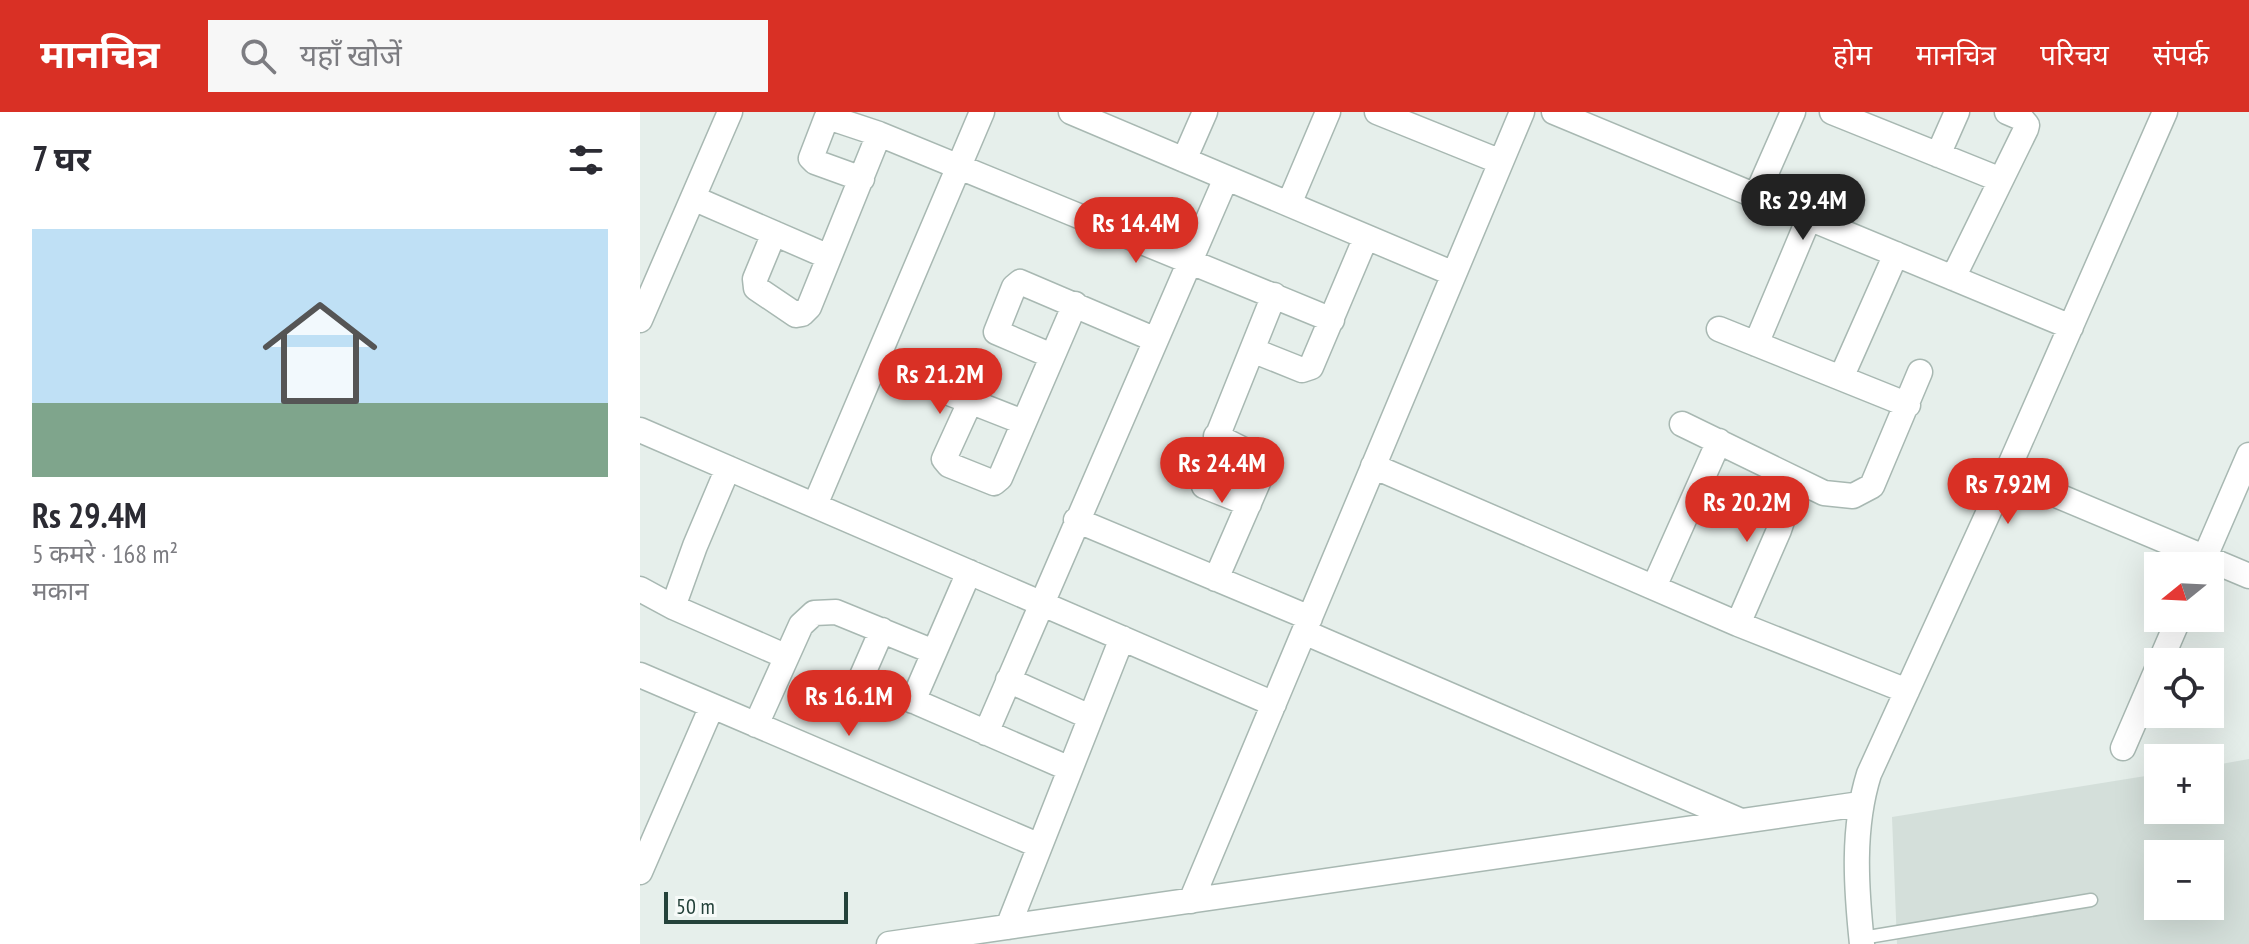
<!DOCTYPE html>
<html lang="hi">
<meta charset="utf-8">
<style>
body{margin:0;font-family:"PT Sans Narrow","Noto Sans Devanagari",sans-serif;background:#f7f7f7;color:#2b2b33;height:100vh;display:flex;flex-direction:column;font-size:30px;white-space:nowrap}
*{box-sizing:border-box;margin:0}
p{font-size:26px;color:#7c7c81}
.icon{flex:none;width:44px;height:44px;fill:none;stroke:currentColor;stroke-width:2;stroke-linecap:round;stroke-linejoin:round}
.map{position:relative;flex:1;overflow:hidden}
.sheet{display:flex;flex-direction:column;background:#fff;width:640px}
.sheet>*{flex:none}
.needle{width:52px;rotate:252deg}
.tools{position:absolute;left:1504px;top:440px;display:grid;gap:16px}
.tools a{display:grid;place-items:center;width:80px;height:80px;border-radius:0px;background:#fff;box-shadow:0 8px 32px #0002;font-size:40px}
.scale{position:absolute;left:24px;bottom:20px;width:184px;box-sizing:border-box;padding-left:8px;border:4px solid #24423a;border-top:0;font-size:22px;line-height:28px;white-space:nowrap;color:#24423a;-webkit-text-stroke:6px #f7fbf9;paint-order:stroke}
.price{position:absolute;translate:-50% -68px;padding:0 18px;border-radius:28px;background:#d93025;color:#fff;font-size:26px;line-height:52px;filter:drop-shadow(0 2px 4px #0008)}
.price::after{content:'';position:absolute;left:50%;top:48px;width:24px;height:18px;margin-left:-12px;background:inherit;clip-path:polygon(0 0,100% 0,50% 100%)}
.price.current{background:#222;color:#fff}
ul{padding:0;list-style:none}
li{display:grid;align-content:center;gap:16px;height:424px;padding:0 32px}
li+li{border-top:2px solid #e1e1e2}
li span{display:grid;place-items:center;height:248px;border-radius:0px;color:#555}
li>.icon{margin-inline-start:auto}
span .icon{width:144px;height:144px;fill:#fffc;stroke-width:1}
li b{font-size:34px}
h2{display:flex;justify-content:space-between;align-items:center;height:96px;padding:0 32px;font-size:34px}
header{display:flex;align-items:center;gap:48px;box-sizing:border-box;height:112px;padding:0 40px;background:#d93025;color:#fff}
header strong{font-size:38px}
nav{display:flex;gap:44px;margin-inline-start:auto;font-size:28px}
.search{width:560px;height:72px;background:#f7f7f7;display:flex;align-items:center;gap:20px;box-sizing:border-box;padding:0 28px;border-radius:0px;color:#7c7c81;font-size:30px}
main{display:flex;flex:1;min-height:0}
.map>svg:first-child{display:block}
</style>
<header>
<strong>मानचित्र</strong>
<div class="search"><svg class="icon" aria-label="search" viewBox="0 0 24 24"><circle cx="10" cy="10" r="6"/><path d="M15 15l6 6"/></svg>यहाँ खोजें</div>
<nav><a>होम</a><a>मानचित्र</a><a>परिचय</a><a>संपर्क</a></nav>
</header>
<main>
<section class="sheet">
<h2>7 घर<svg class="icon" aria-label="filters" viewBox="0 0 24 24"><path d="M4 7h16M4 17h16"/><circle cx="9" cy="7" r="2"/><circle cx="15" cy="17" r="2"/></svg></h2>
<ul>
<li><span style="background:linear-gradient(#bfe0f5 70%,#7fa58c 0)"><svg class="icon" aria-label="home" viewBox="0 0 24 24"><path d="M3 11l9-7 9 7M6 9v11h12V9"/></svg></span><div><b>Rs 29.4M</b><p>5 कमरे · 168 m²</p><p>मकान</p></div></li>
</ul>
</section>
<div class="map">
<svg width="1609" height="832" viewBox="0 0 1609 832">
<rect width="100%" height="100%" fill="#e6efeb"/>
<!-- built -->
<path fill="#d4dfda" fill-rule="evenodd" d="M1609 647V832H1257L1252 705 1518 662V698H1570V654ZM1518 742H1570V794H1518Z"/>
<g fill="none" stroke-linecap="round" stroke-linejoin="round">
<!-- service casing -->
<g stroke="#a8b8b2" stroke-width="15">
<path id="service" d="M1222 826 1451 788"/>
</g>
<!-- minor casing -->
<g stroke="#a8b8b2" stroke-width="27">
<path id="minor" d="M431 0 814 162
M737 0 861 50
M914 0 1431 215
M1192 0 1361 68
M1298 43 1317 0
M544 48 565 0
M222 67 175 50 171 46 186 7 191 6 239 22 692 208
M1116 84 1153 0
M53 86 189 145
M649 92 688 0
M134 121 115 167 116 176 156 203 162 202 169 195 239 22
M1313 166 1386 17 1387 13 1381 6 1367 0
M0 208 90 0
M1079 217 1268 293
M1116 232 1169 106
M612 238 662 258 671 255 726 125
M412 244 356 220 374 175 380 170 516 228
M235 252 383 310
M1201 266 1256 142
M330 290 304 347 309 353 354 371 360 366 435 192
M1042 312 1184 381 1213 384 1232 374 1280 260
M0 318 634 592
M576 324 624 348 626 352 576 467
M733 354 1098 512 1267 579
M1366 362 1609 464
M609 392 564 374 561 365 634 183
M175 393 342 0
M436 408 670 506
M1561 454 1609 343
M1014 475 1079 329
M0 477 33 495 145 544
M33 495 55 434 88 356
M1098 512 1139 418 1156 368
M242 518 221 566 430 657
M664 520 1101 709
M1520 550 1539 506
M0 563 400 734
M368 568 450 605
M273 589 329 460
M116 613 161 513 174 501 196 500 294 540
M346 621 586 66
M1483 636 1518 555
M0 760 72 594
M551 789 882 0
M368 815 482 526
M249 832 1220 692
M1222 832C1216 775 1212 716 1229 662L1366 362 1525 0"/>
</g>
<!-- service -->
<use href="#service" stroke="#fff" stroke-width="12"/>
<!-- minor -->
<use href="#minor" stroke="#fff" stroke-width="24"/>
</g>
</svg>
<div class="tools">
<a><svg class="needle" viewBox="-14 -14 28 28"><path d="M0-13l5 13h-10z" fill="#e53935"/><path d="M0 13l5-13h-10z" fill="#7c7c81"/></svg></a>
<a><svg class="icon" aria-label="locate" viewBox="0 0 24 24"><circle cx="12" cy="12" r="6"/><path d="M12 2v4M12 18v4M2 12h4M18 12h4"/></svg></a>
<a>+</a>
<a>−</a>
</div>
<div class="scale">50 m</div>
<b class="price current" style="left:1163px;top:130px">Rs 29.4M</b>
<b class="price" style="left:496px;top:153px">Rs 14.4M</b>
<b class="price" style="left:300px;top:304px">Rs 21.2M</b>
<b class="price" style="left:582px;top:393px">Rs 24.4M</b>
<b class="price" style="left:1368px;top:414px">Rs 7.92M</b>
<b class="price" style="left:1107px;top:432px">Rs 20.2M</b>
<b class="price" style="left:209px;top:626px">Rs 16.1M</b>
</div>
</main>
